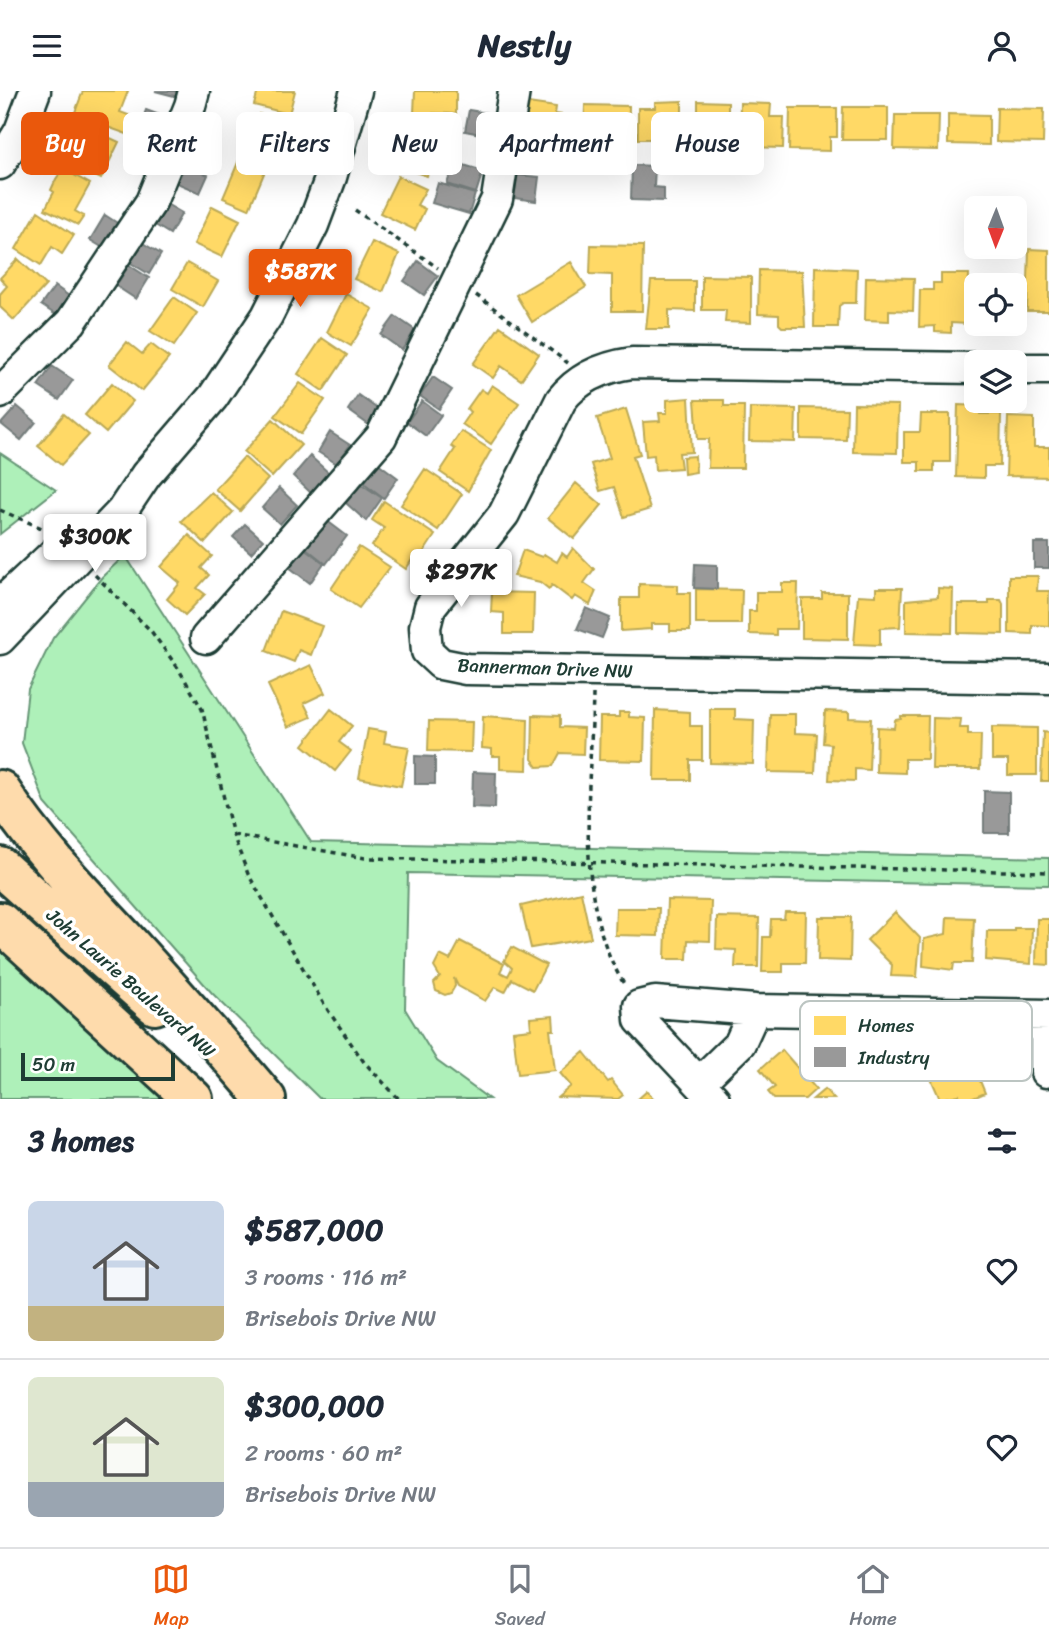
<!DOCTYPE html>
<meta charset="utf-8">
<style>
body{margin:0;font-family:Sriracha,sans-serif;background:#f2f2f3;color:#1f2937;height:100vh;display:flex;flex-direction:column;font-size:26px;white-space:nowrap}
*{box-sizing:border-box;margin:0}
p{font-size:23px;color:#747a83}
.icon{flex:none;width:38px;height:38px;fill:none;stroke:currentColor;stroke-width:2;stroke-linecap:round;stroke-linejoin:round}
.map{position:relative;height:1008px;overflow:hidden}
.drawer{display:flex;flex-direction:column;background:#fff;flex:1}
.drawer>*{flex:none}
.guide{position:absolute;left:21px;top:21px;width:1008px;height:63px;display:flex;gap:14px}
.needle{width:46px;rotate:181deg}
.controls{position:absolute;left:964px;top:105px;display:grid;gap:14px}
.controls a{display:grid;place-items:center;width:63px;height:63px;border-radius:10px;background:#fff;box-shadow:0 7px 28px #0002;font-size:35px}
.scale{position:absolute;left:21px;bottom:18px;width:154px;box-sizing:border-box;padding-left:7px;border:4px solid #1f3d34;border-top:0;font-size:19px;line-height:24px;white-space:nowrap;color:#1f3d34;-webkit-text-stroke:5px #fff;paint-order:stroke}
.price{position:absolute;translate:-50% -60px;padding:0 16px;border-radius:7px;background:#fff;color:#222;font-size:23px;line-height:46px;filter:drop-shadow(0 2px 4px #0008)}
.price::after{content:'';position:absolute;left:50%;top:42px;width:21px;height:16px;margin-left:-10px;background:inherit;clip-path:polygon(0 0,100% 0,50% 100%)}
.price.active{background:#ea580c;color:#fff}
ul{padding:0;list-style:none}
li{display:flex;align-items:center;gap:21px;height:175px;padding:0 28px}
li+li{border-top:2px solid #e0e1e3}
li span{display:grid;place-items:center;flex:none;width:196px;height:140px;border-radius:10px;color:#555}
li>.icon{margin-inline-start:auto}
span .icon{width:84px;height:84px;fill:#fffc;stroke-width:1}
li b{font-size:30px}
h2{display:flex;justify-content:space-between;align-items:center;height:84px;padding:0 28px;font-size:30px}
.chip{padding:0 24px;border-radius:10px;background:#fff;box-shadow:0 7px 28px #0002;font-size:24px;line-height:63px}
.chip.active{background:#ea580c;color:#fff}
header{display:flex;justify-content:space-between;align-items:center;height:91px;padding:0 28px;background:#fff;font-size:32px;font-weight:700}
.tab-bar{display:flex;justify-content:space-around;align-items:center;height:98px;border-top:2px solid #e0e1e3;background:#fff;font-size:19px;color:#747a83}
.tab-bar a{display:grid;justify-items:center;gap:4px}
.tab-bar .active{color:#ea580c}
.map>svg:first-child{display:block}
</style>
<header><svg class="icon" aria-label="menu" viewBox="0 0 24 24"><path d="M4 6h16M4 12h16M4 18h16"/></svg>Nestly<svg class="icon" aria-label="person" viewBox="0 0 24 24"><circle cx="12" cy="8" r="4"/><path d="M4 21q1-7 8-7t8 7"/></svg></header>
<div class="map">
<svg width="1049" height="1008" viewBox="0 0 1049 1008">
<rect width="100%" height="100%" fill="#fff"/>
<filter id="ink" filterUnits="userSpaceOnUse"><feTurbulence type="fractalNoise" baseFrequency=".0143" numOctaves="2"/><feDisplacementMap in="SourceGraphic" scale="14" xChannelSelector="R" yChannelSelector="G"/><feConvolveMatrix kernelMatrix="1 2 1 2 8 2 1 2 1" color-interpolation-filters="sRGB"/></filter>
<g filter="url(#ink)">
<!-- green -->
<path fill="#aef0b9" stroke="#669676" stroke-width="2" d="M0 362 56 399 0 443Z
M125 464 311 751 1049 767V794L408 782 405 918 437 970 489 1008H320L212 902 45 712 22 652 28 598 53 547 102 486Z
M0 856 151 996 164 1008H0Z"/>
<!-- homes -->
<path fill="#ffd966" stroke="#bcaa57" stroke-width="2" d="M83 0H128L120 21 142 29 135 46 74 24Z
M258 0H295L289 23 254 14Z
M415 0H456V23L433 22V30L419 29V22H414Z
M682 10V48H638V17H655V11Z
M698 10 728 11V58H686L687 33 698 34Z
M528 12 556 16 555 23 571 25 567 57 523 50Z
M740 12 771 13 770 26H784L783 57 739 56Z
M585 14 629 15 628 62H614V49L584 48Z
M843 16H888V49H842Z
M790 17H837V46H830V60L789 59Z
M997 17 1044 18 1043 52 996 51Z
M259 23 287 32 274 73 246 64Z
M948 23 989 24V54L948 53Z
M895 24H939L938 59 894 58Z
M78 32 119 51 101 88 61 69Z
M412 37 440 46 427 85 400 76Z
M239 69 265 80 249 118 223 107Z
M63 78 90 93 75 120 84 125 78 134 45 118 54 101 51 99 56 88Z
M398 85 426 98 417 114 425 118 415 139 380 122Z
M212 115 240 129 222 166 194 153Z
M38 120 74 144 62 163 52 156 41 174 16 158Z
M372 151 399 163 383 201 354 188Z
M591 154 643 155 642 220H612V184L590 183Z
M1029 158 1049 159V220H1027Z
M18 168 46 194 14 229 0 216V203L7 195 0 187Z
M571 171 586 196 532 231 516 204Z
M187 172 218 190 203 216 172 198Z
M815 176 857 178 856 212H843L839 215 838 236H814Z
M759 179 802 180 805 236H782L779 233V224L758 223Z
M941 183H969L967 233 951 232V242L935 241V235L919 236 920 199H933V192H941Z
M702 185 751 186V232L725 231 726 219H702Z
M866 186 914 187 913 220 889 219V230L865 229Z
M976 189 1022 190 1020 232H1015V194H976L975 231Z
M651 190H695V220L669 219V238H646Z
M346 203 373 218 351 255 327 241Z
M174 206 197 222 174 255 150 240Z
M500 235 539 263 521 289 501 275 493 287 473 273Z
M322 247 347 264 323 300 298 283Z
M127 251 142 263 151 253 169 267 142 300 109 274Z
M112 292 133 310 106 342 85 324Z
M300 292 325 309 301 343 275 325Z
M492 294 519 312 491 353 462 333 470 321 467 318 481 298 487 302Z
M689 307 692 361 679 362 681 377 655 379 654 364 646 365 643 331 660 330 659 322H667V309Z
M695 309H724V315H744L743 377H708L709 348H698Z
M854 313 898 314 897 362 853 361Z
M958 314 980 315V323H1001L1000 375H984V387L956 386Z
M750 317 796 318 795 351 749 350Z
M801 317 847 318 846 349 801 348Z
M626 318 640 363 633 365 650 418 624 426 614 396 600 400 591 373 610 367 597 327Z
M64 323 89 344 61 374 38 355Z
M921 323H950V371H934V380H919V371H904V341H920Z
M1008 326 1034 327V356H1049V386L1006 385Z
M273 328 301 354 272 386 244 361Z
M461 340 491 359 468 400 440 381 455 358 451 355Z
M695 365 696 381 684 383 683 366Z
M244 366 268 388 240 420 215 398Z
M425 378 462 403 438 439 401 414Z
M576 392 602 414 574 448 548 427Z
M211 401 233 421 205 452 181 430Z
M384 410 435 444 418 470 413 467 406 478 372 455 384 437 372 429Z
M189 444 212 465 201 477 209 484 197 497 205 503 185 524 167 508 180 492 161 476Z
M359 456 390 476 359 517 331 498Z
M573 457 594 478 584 492 596 500 590 514 575 505 572 509 552 494 549 498 540 491 514 485 523 459 542 466 544 463 557 471 562 462 567 466Z
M1009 485H1038L1037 500H1049V535L1032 534V543L1009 542Z
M782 492H798L797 538H776V544L749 543V520H756V501H782Z
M639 493 678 494V502H690V540H670V533H651V538L621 540V507H639Z
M876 497H902L900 536 880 537V554L854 553 858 504 876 505Z
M938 497 953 498 952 542 906 541V509L938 506Z
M696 498 742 499 741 533H696Z
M492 501 534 502 533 543H504V522L491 521Z
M822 502H848V548L802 547V508H822Z
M989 509H1001L1003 513V543L958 542V513H989Z
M281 520 322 535 311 564 299 559 294 571 266 560Z
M311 574 325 602 304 612 311 626 288 636 268 594Z
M331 618 352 635 339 651 351 660 335 680 303 654Z
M710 618H735V628L754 629 753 673 710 672Z
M655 619 690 621V635H702V669H690V689H654Z
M825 620 849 621V627L871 628 869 679 855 678V690L829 689 831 653 823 652Z
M619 621H629V626L645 627 644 670 599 669 600 626H619Z
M770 623H795V642L817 643 815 682 768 681Z
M533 624 560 625V636L584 637 583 663 560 662 553 675 538 676 532 668Z
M483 625 528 628 527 679 500 678V665H492V658L482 657Z
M901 625H928L927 668H905V682L876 681 877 636 894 637 895 629 901 628Z
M933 627 961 628 960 637H968V644H981L980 678H932Z
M429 630 472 631 471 661 428 660Z
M992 636 1037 637V684H1008V669H992Z
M368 638 386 641 384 652 409 656 401 695 359 687Z
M1043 641 1049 642V690H1041Z
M581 801 591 847 531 857 521 815Z
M667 809 711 810 710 850 688 849 687 868H665Z
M616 817H659L658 845 615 844Z
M785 821H806L805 872H783V881H762L763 846H770L771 828H784Z
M895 821 920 847 917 886 891 885 892 874 867 849Z
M717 826 759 827 758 876H735L736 859 716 858Z
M819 826H851L850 870 818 869Z
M947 826 974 827 972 872H954L953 879 923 875 924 848 946 843Z
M1037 828H1049V874L1036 873Z
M1014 837H1032L1031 873 986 869 987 840H1014Z
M460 850 504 873 500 881 508 885 512 877 504 870 512 856 546 874 533 899 512 888 505 901 495 896 485 910 458 895 454 887 455 895 451 902 445 904 436 900 434 892 440 886 434 876 440 864 450 869Z
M553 925 554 939H550L555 979 518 983 513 940 531 938 530 927Z
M782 959 816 998 805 1008H774L768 1001 775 996 760 978Z
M584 961 608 991 611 989 623 1004 618 1008 558 1006 571 995 560 982Z
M969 963 985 1002 971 1008H961L959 1004 940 1008 928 981Z
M825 998 834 1008H813Z
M647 1000 654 1008H638Z"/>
<!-- industry -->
<path fill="#999" stroke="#747d7b" stroke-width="2" d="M155 0H180L178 6Z
M146 19 176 30 165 60 135 48Z
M469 19 494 23 490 45 465 40Z
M199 24 221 31 214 54 191 47Z
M141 54 162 63 153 87 132 77Z
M454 71 483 80 476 102 447 93Z
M185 74 208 84 200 102 177 92Z
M632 74 655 75 654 96 664 97V110L631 109Z
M517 84 539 86 536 110 514 107Z
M438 92 475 103 469 123 432 112Z
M163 111 182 122 170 143 152 132Z
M105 124 125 137 110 161 90 149Z
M141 151 161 163 149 183 129 171Z
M418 170 438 185 424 204 404 190Z
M129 174 149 187 136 208 116 195Z
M55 195 76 210 62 228 41 214Z
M395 225 415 239 402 259 381 244Z
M52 275 73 289 59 309 38 295Z
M433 286 452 299 439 318 420 305Z
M358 304 379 319 369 334 348 319Z
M422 310 441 324 426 345 407 331Z
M17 315 36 331 21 349 1 333Z
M330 341 350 354 337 373 318 361Z
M310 365 329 382 311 402 293 385Z
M378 372 398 387 384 407 364 392Z
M360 392 382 407 366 430 346 412Z
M279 397 297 414 280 433 262 417Z
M326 429 347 445 326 473 306 457Z
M245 433 263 449 251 462 233 446Z
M1034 452H1049V477H1034Z
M304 457 324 472 310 492 289 476Z
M695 473 717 474V498L694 497Z
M586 517 610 527 602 547 577 538Z
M415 665 435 666V693H415Z
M473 681 496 682 495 717 472 716Z
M984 700 1009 701V742H984Z"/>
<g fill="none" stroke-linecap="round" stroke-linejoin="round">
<!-- minor casing -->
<g stroke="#1f3d34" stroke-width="35">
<path id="minor" d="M0 73 20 40 35 0
M976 277 632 272C604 276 578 287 561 309L504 423 430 516 425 536 427 560 441 573 466 578 1049 587
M1015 278H1049
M0 302 71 231 151 111 190 15 194 0
M0 513 61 456
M206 547 381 346 497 108 514 0
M0 548 122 420 146 384 213 306 267 225 313 134 331 86 356 0
M1046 924V981
M700 991 740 952 755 919
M714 1008 640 929 639 915 655 911 755 919 1049 924"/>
</g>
<!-- major casing -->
<g stroke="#1f3d34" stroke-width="44">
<path id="major" d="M0 699C36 754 80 800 124 847 172 900 220 953 266 1008
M0 776 155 914
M0 831 193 1008"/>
</g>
<!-- path -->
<path stroke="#1f3d34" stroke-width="3.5" stroke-dasharray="5 5" stroke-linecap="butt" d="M355 119 438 177
M476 204 568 272
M0 419 46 439
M95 484 151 540 178 577 202 618 233 744 248 783 325 915 364 971 399 1008
M593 603C591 697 572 814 626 896
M233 744 365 767 1049 781"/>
<!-- minor -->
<use href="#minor" stroke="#fff" stroke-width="30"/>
<!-- major -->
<use href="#major" stroke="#fedbac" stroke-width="38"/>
</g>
</g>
<g text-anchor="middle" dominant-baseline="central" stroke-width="7" stroke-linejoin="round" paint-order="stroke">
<!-- street labels -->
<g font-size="19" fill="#1f3d34" stroke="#fff">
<text transform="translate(545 577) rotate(2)">Bannerman Drive NW</text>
<text transform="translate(131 892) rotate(41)">John Laurie Boulevard NW</text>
</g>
</g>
<!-- legend -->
<rect x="800" y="910" width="232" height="80" rx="10" fill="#fff" stroke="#bcc5c2" stroke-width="2"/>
<rect x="814" y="925" width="32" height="19" fill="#ffd966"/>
<rect x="814" y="956" width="32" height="20" fill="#999"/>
<g font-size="19" fill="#1f3d34">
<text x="858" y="941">Homes</text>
<text x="858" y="973">Industry</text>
</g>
</svg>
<div class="controls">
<a><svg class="needle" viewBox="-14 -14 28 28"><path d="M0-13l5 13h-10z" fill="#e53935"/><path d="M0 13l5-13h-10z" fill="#747a83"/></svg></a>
<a><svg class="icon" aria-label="locate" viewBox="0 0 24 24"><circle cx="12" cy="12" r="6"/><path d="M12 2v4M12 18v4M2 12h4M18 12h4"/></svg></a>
<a><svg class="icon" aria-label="layers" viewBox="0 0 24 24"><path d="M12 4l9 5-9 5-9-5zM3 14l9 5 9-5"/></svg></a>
</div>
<div class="scale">50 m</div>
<b class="price active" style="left:300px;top:218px">$587K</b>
<b class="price" style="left:95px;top:483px">$300K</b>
<b class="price" style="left:461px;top:518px">$297K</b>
<div class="guide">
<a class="chip active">Buy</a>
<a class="chip">Rent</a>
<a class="chip">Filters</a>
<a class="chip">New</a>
<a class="chip">Apartment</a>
<a class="chip">House</a>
</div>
</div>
<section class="drawer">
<h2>3 homes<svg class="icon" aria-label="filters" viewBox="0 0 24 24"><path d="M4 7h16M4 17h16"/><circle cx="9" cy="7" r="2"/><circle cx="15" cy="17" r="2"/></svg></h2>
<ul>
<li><span style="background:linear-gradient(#c9d6e8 75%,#c2b280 0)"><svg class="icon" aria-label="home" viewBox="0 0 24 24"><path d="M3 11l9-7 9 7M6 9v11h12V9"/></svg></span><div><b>$587,000</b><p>3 rooms · 116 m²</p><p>Brisebois Drive NW</p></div><svg class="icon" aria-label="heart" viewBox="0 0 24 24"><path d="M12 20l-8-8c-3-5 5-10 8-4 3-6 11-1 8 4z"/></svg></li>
<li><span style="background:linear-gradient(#dfe7d0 75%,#9aa5b1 0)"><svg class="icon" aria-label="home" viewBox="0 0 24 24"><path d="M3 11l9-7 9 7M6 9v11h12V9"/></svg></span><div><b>$300,000</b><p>2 rooms · 60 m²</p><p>Brisebois Drive NW</p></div><svg class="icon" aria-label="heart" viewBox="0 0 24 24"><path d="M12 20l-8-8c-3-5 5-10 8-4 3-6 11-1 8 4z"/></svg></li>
</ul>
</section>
<nav class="tab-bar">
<a class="active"><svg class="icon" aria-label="map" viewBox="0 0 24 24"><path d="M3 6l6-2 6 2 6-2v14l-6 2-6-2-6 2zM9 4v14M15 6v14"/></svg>Map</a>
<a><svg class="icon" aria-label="saved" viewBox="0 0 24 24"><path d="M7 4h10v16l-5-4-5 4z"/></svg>Saved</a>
<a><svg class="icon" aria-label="home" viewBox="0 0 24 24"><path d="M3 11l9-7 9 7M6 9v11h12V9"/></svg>Home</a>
</nav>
